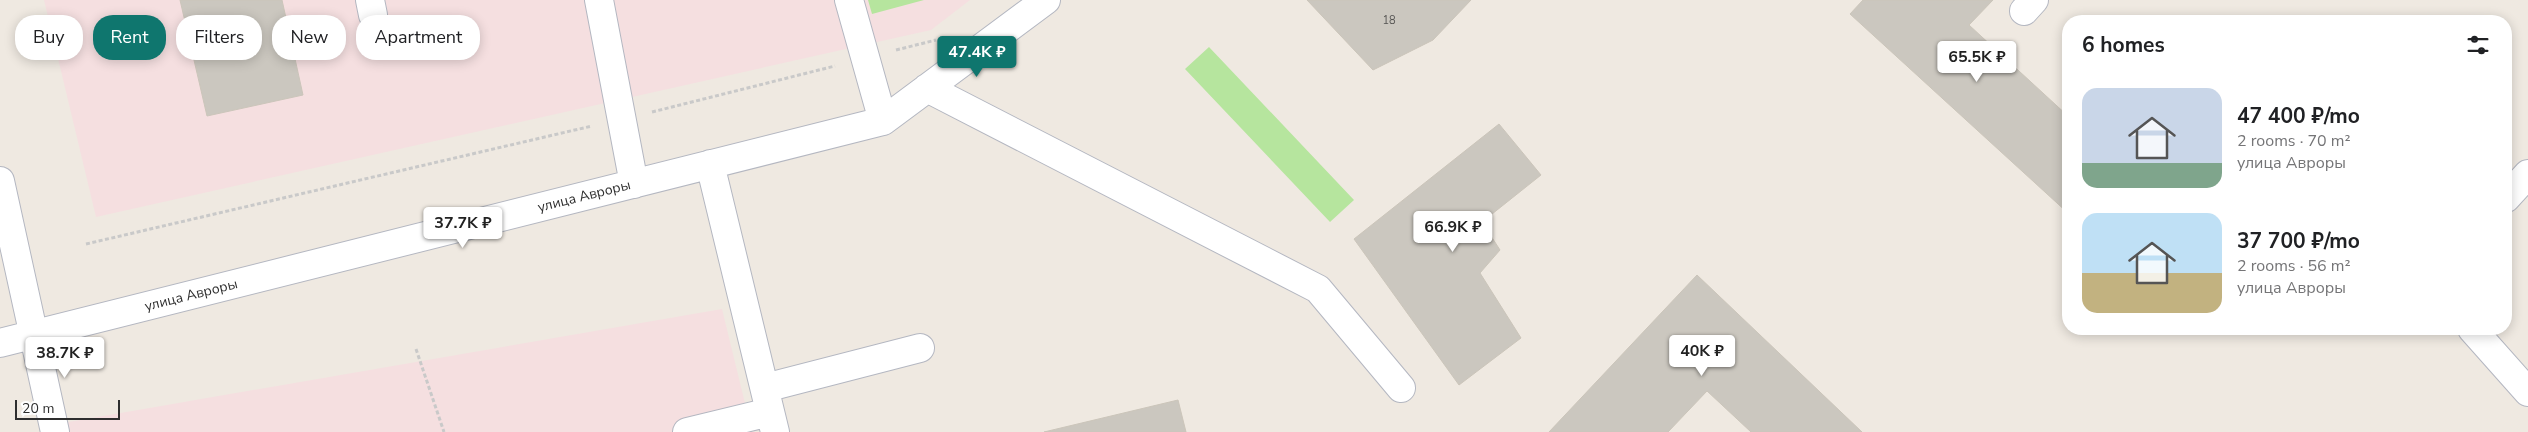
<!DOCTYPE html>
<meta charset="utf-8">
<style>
body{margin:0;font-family:"Nunito Sans",sans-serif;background:#f6f6f6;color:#202124;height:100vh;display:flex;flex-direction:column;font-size:19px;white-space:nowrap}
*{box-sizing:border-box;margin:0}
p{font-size:16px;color:#757577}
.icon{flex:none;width:28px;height:28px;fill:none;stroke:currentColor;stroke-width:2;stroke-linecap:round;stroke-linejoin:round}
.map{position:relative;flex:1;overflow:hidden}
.sheet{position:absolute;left:2062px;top:15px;width:450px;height:320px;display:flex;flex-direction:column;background:#fff;border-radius:20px;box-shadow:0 2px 12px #0003}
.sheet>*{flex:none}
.banner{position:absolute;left:15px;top:15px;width:475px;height:45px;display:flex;gap:10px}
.scale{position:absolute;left:15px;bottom:12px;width:105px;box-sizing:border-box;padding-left:5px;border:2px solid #2e2e2e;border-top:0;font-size:14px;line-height:18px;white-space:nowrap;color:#2e2e2e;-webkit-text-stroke:4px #fff;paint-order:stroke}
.price{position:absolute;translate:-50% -42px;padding:0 11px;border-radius:5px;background:#fff;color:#222;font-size:16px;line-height:32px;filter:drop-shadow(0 1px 2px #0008)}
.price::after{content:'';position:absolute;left:50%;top:30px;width:15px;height:11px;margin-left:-8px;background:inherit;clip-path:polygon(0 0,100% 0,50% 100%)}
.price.current{background:#0f766e;color:#fff}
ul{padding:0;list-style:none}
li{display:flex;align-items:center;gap:15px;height:125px;padding:0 20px}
li span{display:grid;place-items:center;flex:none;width:140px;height:100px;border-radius:15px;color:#555}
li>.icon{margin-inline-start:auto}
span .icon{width:60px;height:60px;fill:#fffc;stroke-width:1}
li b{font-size:21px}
h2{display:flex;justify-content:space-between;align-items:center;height:60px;padding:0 20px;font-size:21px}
.pill{padding:0 18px;border-radius:20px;background:#fff;box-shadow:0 2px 12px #0003;font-size:18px;line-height:45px}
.pill.current{background:#0f766e;color:#fff}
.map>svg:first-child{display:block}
</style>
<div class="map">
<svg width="2528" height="432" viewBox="0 0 2528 432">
<rect width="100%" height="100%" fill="#efe9e1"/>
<!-- medical -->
<path fill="#f5dfe0" d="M44 0H970L931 30 96 217Z
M722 309 752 432H65L63 423Z"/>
<!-- green -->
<path fill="#b6e59e" d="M868 0H924L872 14Z
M1209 47 1354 200 1330 222 1185 69Z"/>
<!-- building -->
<path fill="#cbc7bf" stroke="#cbc5ba" d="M180 0H282L303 95 207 116Z
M1307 0H1471L1433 40 1373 70Z
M1863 0H1993L1969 25 2069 117V214L1850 14Z
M1499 124 1541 175 1482 222 1500 250 1480 273 1521 338 1459 385 1354 239Z
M1697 275 1862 432H1751L1707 391 1668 432H1549Z
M1178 400 1186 432H1044Z"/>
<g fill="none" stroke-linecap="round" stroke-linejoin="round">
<!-- minor casing -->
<g stroke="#b4b7c1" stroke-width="30">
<path id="minor" d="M370 0 373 15
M599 0 634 184
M849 0 883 121
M2024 11 2034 0
M927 88 1318 289 1401 388
M710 164 775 432
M0 181 55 432
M2506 198 2528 174
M2472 329 2528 392
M0 343 883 121 1046 0
M765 388 920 348
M687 432 770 412"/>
</g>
<!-- path -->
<path stroke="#c9c9c9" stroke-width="3" stroke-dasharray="4 2.5" stroke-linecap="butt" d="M896 50 936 40
M652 112 835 66
M86 244 592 126
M416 349 444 432"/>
<!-- minor -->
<use href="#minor" stroke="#fff" stroke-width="28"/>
</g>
<g text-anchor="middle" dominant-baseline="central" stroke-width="4" stroke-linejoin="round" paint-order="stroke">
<!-- number labels -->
<g font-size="11" fill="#555452">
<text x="1389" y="20">18</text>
</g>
<!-- street labels -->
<g font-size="14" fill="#2e2e2e" stroke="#fff">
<text transform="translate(584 196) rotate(-14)">улица Авроры</text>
<text transform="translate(191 295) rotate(-14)">улица Авроры</text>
</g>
</g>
</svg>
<div class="scale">20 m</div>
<b class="price current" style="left:977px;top:78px">47.4K ₽</b>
<b class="price" style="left:1977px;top:83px">65.5K ₽</b>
<b class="price" style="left:463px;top:249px">37.7K ₽</b>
<b class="price" style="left:1453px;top:253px">66.9K ₽</b>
<b class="price" style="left:1702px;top:377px">40K ₽</b>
<b class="price" style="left:65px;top:379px">38.7K ₽</b>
<div class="banner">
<a class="pill">Buy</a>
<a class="pill current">Rent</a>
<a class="pill">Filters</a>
<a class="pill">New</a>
<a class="pill">Apartment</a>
</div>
<section class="sheet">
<h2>6 homes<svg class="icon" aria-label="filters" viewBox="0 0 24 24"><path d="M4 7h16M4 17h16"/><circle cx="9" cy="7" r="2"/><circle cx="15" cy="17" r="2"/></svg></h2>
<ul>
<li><span style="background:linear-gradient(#c9d6e8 75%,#7fa58c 0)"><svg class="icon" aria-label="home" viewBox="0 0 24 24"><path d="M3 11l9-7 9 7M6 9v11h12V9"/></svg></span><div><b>47 400 ₽/mo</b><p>2 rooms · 70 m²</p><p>улица Авроры</p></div></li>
<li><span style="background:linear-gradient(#bfe0f5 60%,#c2b280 0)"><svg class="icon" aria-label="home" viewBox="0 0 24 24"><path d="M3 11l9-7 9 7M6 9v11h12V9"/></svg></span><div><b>37 700 ₽/mo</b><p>2 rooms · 56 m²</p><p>улица Авроры</p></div></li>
</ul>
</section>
</div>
